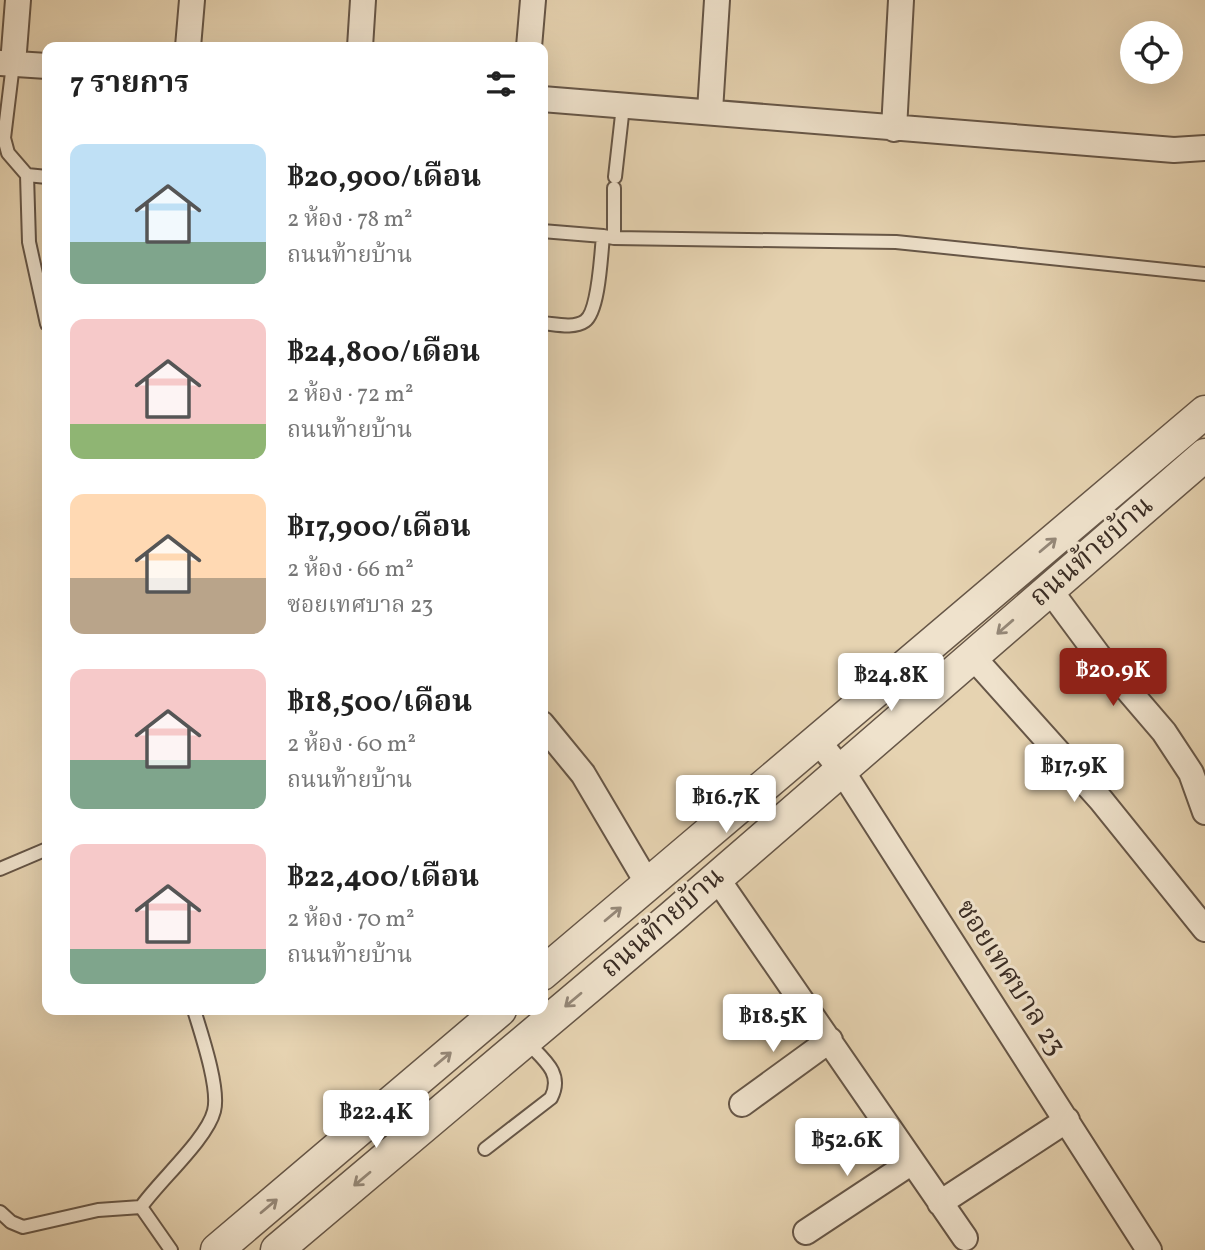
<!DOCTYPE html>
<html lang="th">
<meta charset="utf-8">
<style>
body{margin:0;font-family:Vollkorn,"Noto Serif Thai",serif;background:#f6f6f6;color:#222;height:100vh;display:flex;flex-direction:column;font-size:26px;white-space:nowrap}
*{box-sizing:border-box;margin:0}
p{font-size:23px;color:#767676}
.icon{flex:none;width:38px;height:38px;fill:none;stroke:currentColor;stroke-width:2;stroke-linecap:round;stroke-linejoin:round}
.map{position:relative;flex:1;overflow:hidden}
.side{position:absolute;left:42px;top:42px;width:506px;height:973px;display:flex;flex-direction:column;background:#fff;border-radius:14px;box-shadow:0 7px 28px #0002}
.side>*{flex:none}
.controls{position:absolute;left:1120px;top:21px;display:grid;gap:14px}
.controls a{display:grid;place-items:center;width:63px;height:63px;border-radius:50%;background:#fff;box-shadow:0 7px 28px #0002;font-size:35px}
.price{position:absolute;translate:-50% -60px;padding:0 16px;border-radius:7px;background:#fff;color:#222;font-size:23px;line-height:46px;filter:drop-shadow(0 2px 4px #0008)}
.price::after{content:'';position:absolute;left:50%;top:42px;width:21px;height:16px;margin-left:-10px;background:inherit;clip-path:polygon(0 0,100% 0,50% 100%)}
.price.current{background:#8f2418;color:#fff}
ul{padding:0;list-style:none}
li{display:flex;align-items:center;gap:21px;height:175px;padding:0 28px}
li span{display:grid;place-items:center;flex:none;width:196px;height:140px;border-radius:14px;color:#555}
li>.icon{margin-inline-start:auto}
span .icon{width:84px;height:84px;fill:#fffc;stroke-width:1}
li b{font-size:30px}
h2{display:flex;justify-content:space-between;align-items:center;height:84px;padding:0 28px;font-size:30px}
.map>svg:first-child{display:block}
</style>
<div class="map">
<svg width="1205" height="1250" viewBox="0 0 1205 1250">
<rect width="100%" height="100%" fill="#e6d3b1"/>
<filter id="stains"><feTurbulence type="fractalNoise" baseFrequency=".00286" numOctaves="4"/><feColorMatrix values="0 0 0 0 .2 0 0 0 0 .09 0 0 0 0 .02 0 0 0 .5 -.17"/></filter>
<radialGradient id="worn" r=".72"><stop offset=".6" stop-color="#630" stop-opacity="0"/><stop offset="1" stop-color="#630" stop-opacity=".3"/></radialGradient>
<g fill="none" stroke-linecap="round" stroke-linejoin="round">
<!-- service casing -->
<g stroke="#665647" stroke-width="16">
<path id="service" d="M13 64 4 138 8 153 27 175 47 177
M27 175 29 242 47 324
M615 177 623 106
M542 231 603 236
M614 238 896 242 1205 274
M542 323C555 324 574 329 585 321 599 311 601 254 603 236L614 238V188
M0 869 47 849
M485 1149 551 1098C564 1073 543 1059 526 1041
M0 1212 11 1222 23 1227 98 1210 141 1207
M171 1250 141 1207C159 1181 207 1139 214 1111 220 1089 201 1033 194 1010"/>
</g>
<!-- minor casing -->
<g stroke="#665647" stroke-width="28">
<path id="minor" d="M188 47 192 0
M360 47 363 0
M529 47 533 0
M0 63 47 66
M13 64 18 0
M542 99 1174 150 1205 148
M710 111 717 0
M894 129 901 0
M1049 589 1098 655 1164 732 1191 773 1205 812
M972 656 1101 800 1205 929
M542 724 583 774 648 884
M818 741 842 771 1149 1250
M716 877 965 1238
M742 1104 830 1040
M940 1203 1067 1120
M806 1232 912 1162"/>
</g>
<!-- tertiary casing -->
<g stroke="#665647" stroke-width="35">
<path id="tertiary" d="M542 974 1205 412
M217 1250 500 1010
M277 1250 673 916 1205 455"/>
</g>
<!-- service -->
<use href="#service" stroke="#efe2cc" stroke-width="12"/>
<!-- minor -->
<use href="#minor" stroke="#efe2cc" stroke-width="24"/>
<!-- tertiary -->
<use href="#tertiary" stroke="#efe2cc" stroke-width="32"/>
</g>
<!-- one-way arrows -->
<defs><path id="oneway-shaft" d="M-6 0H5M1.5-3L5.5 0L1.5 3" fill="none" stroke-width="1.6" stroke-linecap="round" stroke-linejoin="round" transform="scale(1.75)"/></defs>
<g stroke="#958878">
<use href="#oneway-shaft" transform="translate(1048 545) rotate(-40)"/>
<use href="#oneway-shaft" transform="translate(1005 627) rotate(139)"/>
<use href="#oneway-shaft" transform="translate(613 914) rotate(-40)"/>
<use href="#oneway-shaft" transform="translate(573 1000) rotate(140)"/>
<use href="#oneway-shaft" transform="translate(443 1059) rotate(-40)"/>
<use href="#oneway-shaft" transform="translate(362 1179) rotate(140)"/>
<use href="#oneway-shaft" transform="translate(269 1206) rotate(-40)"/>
</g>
<g text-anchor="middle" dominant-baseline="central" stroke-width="6" stroke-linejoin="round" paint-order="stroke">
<!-- street labels -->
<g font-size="28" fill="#3b2d24" stroke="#efe2cc">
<text transform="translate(1092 552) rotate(-41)">ถนนท้ายบ้าน</text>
<text transform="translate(663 923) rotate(-41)">ถนนท้ายบ้าน</text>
<text transform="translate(1010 978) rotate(57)">ซอยเทศบาล 23</text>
</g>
</g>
<rect width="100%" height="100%" filter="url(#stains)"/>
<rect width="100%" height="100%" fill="url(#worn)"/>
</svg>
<div class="controls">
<a><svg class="icon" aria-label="locate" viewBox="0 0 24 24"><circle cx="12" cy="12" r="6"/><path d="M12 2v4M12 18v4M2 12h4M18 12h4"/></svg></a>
</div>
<b class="price current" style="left:1113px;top:708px">฿20.9K</b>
<b class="price" style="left:891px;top:713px">฿24.8K</b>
<b class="price" style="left:1074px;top:804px">฿17.9K</b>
<b class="price" style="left:726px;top:835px">฿16.7K</b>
<b class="price" style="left:773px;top:1054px">฿18.5K</b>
<b class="price" style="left:376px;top:1150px">฿22.4K</b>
<b class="price" style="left:847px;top:1178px">฿52.6K</b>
<section class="side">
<h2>7 รายการ<svg class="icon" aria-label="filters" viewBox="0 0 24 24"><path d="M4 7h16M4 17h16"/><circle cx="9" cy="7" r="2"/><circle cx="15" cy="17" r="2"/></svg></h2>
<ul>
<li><span style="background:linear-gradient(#bfe0f5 70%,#7fa58c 0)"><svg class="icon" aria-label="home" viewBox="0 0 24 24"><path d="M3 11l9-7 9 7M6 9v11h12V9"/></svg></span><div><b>฿20,900/เดือน</b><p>2 ห้อง · 78 m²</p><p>ถนนท้ายบ้าน</p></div></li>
<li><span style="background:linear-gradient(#f6c9c9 75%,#8fb573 0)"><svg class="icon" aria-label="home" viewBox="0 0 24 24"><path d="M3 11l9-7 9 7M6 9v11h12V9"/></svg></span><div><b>฿24,800/เดือน</b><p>2 ห้อง · 72 m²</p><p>ถนนท้ายบ้าน</p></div></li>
<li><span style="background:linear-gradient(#ffd9b3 60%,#b9a48a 0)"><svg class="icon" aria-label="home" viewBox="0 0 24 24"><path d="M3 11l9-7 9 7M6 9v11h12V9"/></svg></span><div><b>฿17,900/เดือน</b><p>2 ห้อง · 66 m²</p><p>ซอยเทศบาล 23</p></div></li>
<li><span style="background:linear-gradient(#f6c9c9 65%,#7fa58c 0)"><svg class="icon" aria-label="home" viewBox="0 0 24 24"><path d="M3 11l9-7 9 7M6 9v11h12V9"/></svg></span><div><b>฿18,500/เดือน</b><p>2 ห้อง · 60 m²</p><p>ถนนท้ายบ้าน</p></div></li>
<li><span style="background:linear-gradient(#f6c9c9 75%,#7fa58c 0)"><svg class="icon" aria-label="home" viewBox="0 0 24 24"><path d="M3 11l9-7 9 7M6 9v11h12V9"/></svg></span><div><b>฿22,400/เดือน</b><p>2 ห้อง · 70 m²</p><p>ถนนท้ายบ้าน</p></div></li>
</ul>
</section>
</div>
